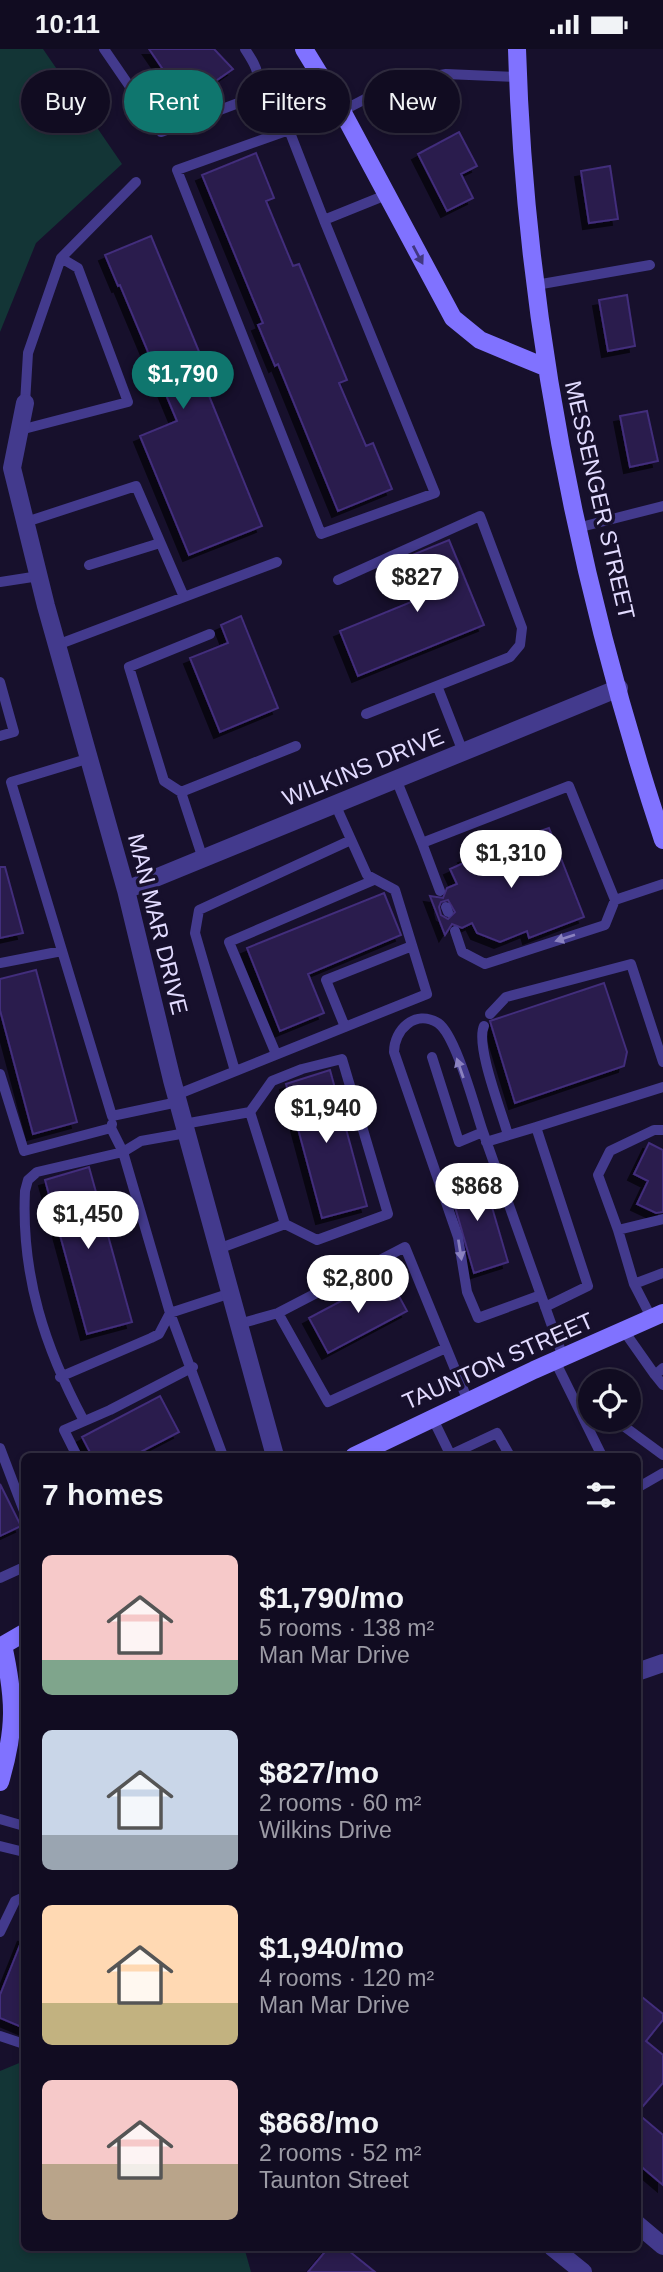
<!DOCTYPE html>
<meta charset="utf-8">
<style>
body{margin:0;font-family:Helvetica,sans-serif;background:#1a152a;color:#f1f3f6;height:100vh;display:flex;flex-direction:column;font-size:26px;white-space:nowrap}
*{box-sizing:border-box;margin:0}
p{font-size:23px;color:#9c9ba5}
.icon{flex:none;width:38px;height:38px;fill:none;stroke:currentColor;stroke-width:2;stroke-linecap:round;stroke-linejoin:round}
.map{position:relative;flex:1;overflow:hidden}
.panel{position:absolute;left:21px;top:1404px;width:620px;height:798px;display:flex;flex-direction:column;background:#110c21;border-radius:10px;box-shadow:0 4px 10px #0003,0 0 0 2px #302c3f}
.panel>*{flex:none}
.banner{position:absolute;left:21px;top:21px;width:621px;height:63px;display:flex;gap:14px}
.controls{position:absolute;left:578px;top:1320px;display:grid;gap:14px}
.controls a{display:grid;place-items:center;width:63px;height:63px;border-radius:50%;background:#110c21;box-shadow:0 4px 10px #0003,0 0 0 2px #302c3f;font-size:35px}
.price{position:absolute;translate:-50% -60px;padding:0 16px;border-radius:24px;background:#fff;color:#222;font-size:23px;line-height:46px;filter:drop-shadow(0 2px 4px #0008)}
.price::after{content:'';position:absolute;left:50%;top:42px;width:21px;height:16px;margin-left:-10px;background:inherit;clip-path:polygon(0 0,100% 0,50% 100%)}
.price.selected{background:#0f766e;color:#fff}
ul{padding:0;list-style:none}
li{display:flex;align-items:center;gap:21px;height:175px;padding:0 21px}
li span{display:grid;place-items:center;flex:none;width:196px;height:140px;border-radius:10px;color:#555}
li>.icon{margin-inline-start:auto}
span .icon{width:84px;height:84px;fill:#fffc;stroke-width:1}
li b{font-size:30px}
h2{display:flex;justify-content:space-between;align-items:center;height:84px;padding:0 21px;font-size:30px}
.chip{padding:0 24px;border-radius:32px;background:#110c21;box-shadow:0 4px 10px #0003,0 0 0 2px #302c3f;font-size:24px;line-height:63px}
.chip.selected{background:#0f766e;color:#fff}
.status{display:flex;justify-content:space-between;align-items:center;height:49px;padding:0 35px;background:#110c21;direction:ltr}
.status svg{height:19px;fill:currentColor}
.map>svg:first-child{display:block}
</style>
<div class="status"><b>10:11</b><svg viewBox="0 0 49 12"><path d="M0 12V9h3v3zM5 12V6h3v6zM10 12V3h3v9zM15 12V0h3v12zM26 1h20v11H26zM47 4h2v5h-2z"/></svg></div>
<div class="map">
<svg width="663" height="2223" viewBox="0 0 663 2223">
<defs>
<filter id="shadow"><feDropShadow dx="-6" dy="6" stdDeviation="0" flood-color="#0009"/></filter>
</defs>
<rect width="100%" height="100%" fill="#17102c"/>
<!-- green -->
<path fill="#133536" d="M0 0H43L122 115 36 194 0 283Z
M24 2012V2198H244L251 2223H0V2022Z"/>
<!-- building -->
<path fill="#291c4e" stroke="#422d7b" stroke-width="2" fill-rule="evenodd" filter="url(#shadow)" d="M149 0H214L233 20 182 55 172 41 175 38Z
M459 83 477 117 461 125 473 149 447 162 418 105Z
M256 104 274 149 266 152 293 217 299 215 347 331 339 334 366 397 373 394 392 440 338 462 278 315 275 317 258 276 263 274 202 126Z
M610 117 618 170 589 174 581 122Z
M151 187 210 329 203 332 262 477 189 506 140 387 177 372 120 236 118 237 105 206Z
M627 246 635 297 608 302 599 251Z
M647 362 658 412 630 418 620 367Z
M449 491 484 576 358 627 340 582 421 549 405 509Z
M241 567 278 659 220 683 190 609 228 594 221 576Z
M549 779 584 868 529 889 527 882 500 893 477 884 472 874 462 879 452 875 445 886 430 847 443 849 447 839 457 835 450 820 466 813 464 808ZM448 851 455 863 448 870 441 866 439 858 441 853Z
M0 818H5L23 884 0 889Z
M384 844 401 886 308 925 324 964 280 982 247 899Z
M36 921 77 1073 33 1085 0 961V930Z
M604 934 627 1003 624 1017 515 1054 490 972Z
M330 1021 367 1157 322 1169 286 1035Z
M649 1094 663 1101V1163L656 1164 637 1155 648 1132 634 1125Z
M89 1118 132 1273 87 1285 45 1131Z
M472 1121 482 1151 489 1148 508 1213 474 1224 447 1130Z
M388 1227 407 1262 328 1304 309 1269Z
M160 1347 179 1383 133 1407H92L82 1388Z
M0 1435 21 1477 0 1487Z
M24 1886V1979L0 1969V1946Z
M637 1944 663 1965V1971L646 1992 663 2006V2034L637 2064 663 2086V2136L637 2114Z
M329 2198H344L375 2223H308Z"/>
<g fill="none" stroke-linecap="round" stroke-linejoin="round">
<!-- lane -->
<path stroke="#433a8d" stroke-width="10" d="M104 0 161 83 249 50C261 25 260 23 245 0
M342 62 396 34 446 25 518 28
M324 171 289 81 177 121 321 485 435 444 324 171 386 146
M61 209 136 133
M536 236 650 216
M20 381 128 353 78 219 61 209 28 304 25 354
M26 473 136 437 184 548
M577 479 663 457
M89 516 160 494
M338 531 480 467 522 579 520 596 510 608 366 665
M0 533 39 527
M57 596 277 513
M0 633 14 683 0 687
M438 639 463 703
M90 709 11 733 112 1067 178 1053
M396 730 422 794 569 737 615 851 663 835
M181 743 164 732 129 618 210 585
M422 794 440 842
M203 810 181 743 296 697
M446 858 448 863
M455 882 462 903 485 915 605 876 615 851
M0 914 62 902
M490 965 506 948 631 915 663 1013
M484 977C475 996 502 1064 508 1086
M345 978 326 931 412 897
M276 1005 229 893 374 831
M432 1008 459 1093 483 1083 563 1308
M235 1022 195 884 199 861 351 791
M0 1025 24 1102 111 1079 112 1075
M176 1046 427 945 395 841 367 826 335 755
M250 1063 272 1032 302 1020 342 1010 388 1165 317 1191 285 1175
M184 1075 250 1063 285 1175 218 1200
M536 1078 663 1038
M483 1083C475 1060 456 986 438 974 415 960 394 981 394 1003L458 1188 467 1243 478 1269 541 1246
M486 1093 536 1078 588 1237 545 1258
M618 1181 598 1126 610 1102 654 1081H663
M634 1235 663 1224
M278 1264 328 1353 446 1299
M652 1270 634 1235 618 1181 663 1170
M239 1275 278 1264 405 1198 468 1352
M624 1282 655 1326 663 1319
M555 1312 602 1407
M655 1326 663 1336
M60 1328 151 1289 159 1285 170 1264 123 1103 141 1092 186 1084
M432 1368 451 1407
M614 1370 663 1406
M84 1372C45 1299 21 1227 25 1142L28 1131 37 1123 123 1103 111 1079
M0 1399 24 1462
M450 1406 497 1384 510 1407
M77 1407 64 1381 110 1361 193 1318
M223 1407 170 1264 231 1244
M637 1439 663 1424
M0 1529 24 1518
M0 1770 24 1777
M0 1797 24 1803
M0 1883 15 1852 24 1848
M0 1987 24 1995"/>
<!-- street -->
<path stroke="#433a8d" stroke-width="18" d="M25 354 12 419 46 557 126 841 172 1031 275 1407
M126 841 619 639
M637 1623 663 1614
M637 2175 663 2197
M552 2198 583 2223"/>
<!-- secondary -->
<path stroke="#8072ff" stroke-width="18" d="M304 0 342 62 453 269 480 291 545 318
M517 0C525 269 579 536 663 791
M354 1407 534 1321 663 1264
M0 1598 24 1584
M0 1733C16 1679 15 1651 3 1596"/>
</g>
<!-- one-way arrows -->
<defs><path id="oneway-solid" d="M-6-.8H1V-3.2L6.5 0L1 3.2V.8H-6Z" transform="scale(1.75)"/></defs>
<use fill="#413780" href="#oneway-solid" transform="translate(418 206) rotate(62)"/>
<g fill="#8b82c0">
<use href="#oneway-solid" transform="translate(565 889) rotate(162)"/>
<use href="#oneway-solid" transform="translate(460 1019) rotate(-109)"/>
<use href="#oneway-solid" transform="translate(460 1201) rotate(81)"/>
</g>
<g text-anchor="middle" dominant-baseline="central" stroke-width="7" stroke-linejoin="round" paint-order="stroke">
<!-- street labels -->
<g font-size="23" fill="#e2dbff" stroke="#17102c">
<text transform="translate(600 451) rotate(77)">MESSENGER STREET</text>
<text transform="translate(363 718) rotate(-22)">WILKINS DRIVE</text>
<text transform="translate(158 875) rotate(76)">MAN MAR DRIVE</text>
<text transform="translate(498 1312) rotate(-24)">TAUNTON STREET</text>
</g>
</g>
</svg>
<div class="controls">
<a><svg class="icon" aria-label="locate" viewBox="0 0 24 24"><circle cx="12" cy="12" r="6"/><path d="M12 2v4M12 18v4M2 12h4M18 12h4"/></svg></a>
</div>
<b class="price selected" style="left:183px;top:362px">$1,790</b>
<b class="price" style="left:417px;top:565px">$827</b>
<b class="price" style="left:511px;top:841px">$1,310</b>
<b class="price" style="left:326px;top:1096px">$1,940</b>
<b class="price" style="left:477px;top:1174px">$868</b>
<b class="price" style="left:88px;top:1202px">$1,450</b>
<b class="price" style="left:358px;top:1266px">$2,800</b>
<div class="banner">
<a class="chip">Buy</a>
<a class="chip selected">Rent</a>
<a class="chip">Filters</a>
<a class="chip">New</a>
</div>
<section class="panel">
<h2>7 homes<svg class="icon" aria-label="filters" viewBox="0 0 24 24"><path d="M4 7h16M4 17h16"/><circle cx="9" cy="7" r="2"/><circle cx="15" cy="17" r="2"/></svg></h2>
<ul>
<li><span style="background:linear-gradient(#f6c9c9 75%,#7fa58c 0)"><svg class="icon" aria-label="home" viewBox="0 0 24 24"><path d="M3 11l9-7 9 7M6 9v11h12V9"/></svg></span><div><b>$1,790/mo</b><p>5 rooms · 138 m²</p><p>Man Mar Drive</p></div></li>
<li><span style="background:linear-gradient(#c9d6e8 75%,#9aa5b1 0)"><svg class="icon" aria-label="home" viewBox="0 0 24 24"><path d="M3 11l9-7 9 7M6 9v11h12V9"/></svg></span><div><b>$827/mo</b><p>2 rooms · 60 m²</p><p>Wilkins Drive</p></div></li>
<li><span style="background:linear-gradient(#ffd9b3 70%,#c2b280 0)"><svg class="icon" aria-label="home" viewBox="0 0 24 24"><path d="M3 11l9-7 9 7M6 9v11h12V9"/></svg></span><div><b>$1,940/mo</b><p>4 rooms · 120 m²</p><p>Man Mar Drive</p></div></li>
<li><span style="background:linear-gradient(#f6c9c9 60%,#b9a48a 0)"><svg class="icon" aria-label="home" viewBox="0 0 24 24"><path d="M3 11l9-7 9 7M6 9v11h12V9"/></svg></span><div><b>$868/mo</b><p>2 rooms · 52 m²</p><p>Taunton Street</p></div></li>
</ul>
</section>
</div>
